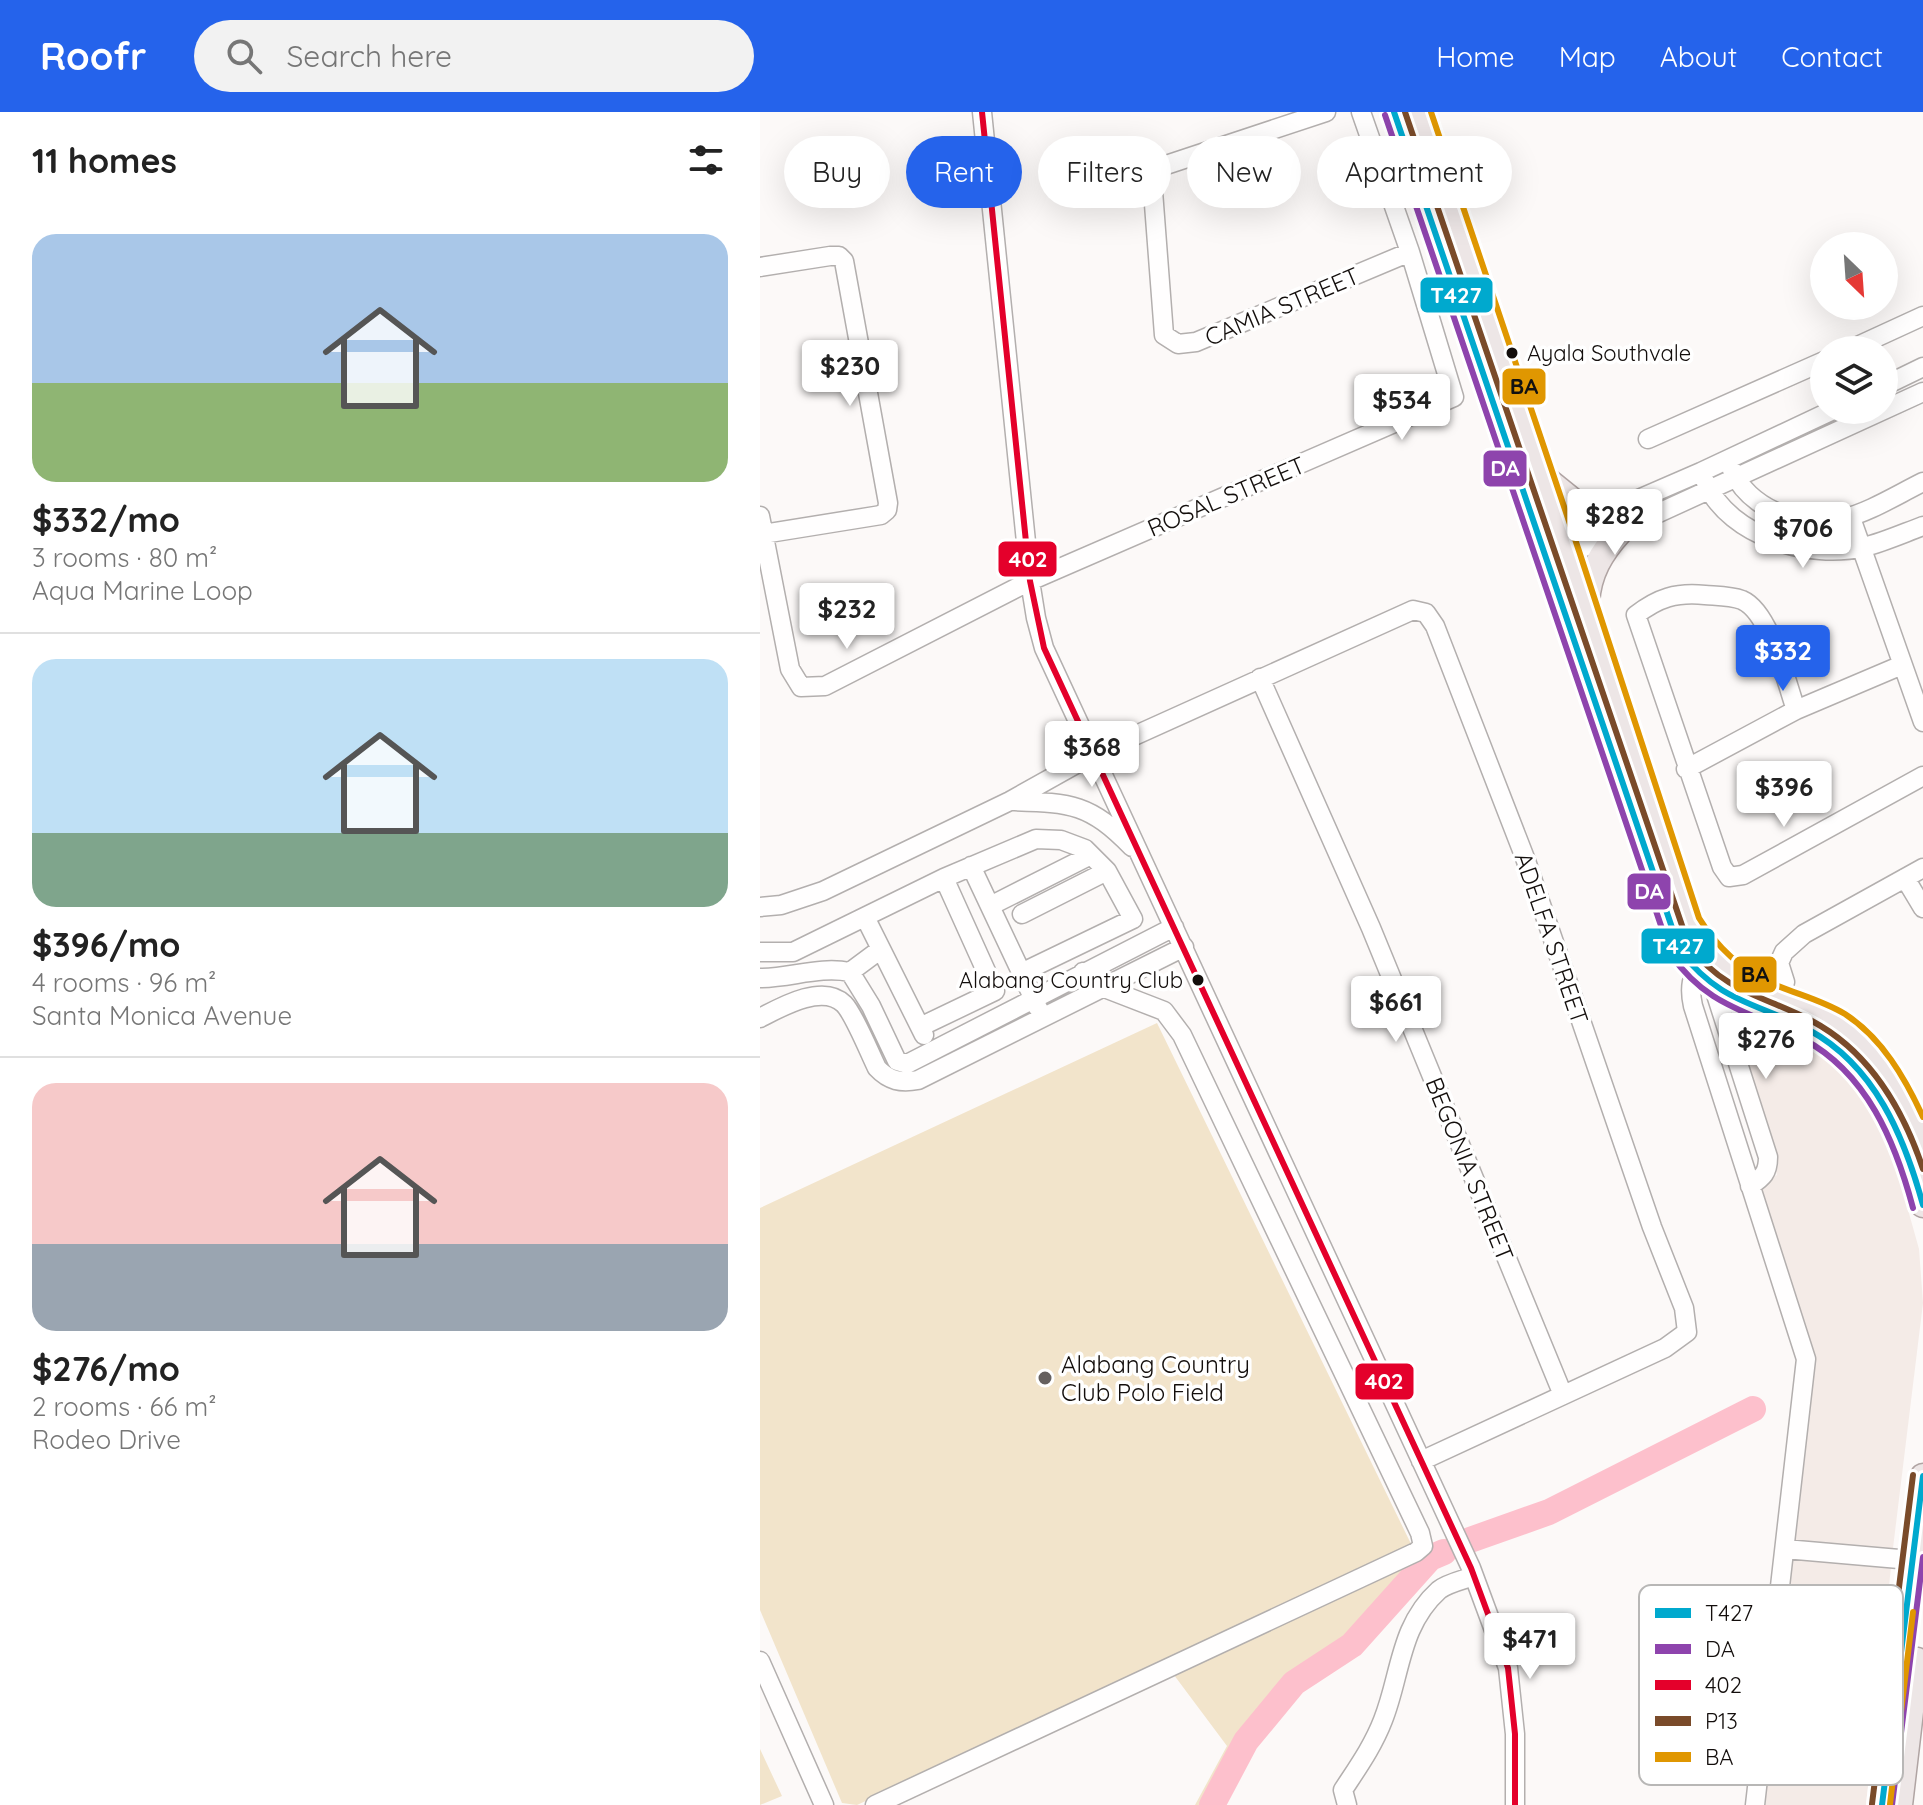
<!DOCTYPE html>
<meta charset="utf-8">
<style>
body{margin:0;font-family:Quicksand,sans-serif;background:#f2f2f2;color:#222;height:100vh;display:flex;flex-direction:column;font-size:30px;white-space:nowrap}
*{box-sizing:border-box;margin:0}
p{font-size:26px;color:#767676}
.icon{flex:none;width:44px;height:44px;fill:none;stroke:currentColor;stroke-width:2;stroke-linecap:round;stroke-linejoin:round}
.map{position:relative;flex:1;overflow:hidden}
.side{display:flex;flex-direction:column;background:#fff;width:760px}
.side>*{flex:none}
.top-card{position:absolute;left:24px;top:24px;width:760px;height:72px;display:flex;gap:16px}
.needle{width:52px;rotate:155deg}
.tools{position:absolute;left:1050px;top:120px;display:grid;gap:16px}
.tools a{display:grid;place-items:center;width:88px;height:88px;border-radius:50%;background:#fff;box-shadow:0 8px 32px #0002;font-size:40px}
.price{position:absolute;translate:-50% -68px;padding:0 18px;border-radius:8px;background:#fff;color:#222;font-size:26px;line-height:52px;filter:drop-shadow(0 2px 4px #0008)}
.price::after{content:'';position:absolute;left:50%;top:48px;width:24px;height:18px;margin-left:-12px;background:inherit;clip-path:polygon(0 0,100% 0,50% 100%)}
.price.on{background:#2563eb;color:#fff}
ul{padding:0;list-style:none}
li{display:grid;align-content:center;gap:16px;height:424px;padding:0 32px}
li+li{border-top:2px solid #e0e0e0}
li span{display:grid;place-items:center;height:248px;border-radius:24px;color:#555}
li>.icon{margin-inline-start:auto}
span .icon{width:144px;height:144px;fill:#fffc;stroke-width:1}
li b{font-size:34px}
h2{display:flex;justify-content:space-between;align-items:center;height:96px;padding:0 32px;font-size:34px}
.chip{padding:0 28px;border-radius:36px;background:#fff;box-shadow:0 8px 32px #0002;font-size:28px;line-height:72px}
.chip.on{background:#2563eb;color:#fff}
header{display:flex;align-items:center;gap:48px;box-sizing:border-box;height:112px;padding:0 40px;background:#2563eb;color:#fff}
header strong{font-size:38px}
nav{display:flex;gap:44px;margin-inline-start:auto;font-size:28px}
.search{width:560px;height:72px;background:#f2f2f2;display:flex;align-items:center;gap:20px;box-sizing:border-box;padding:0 28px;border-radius:44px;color:#767676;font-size:30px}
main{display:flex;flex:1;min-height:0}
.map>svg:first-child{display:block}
</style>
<header>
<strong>Roofr</strong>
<div class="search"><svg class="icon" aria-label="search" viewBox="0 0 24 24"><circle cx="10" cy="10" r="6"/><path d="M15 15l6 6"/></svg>Search here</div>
<nav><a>Home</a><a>Map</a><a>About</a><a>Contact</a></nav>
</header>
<main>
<section class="side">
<h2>11 homes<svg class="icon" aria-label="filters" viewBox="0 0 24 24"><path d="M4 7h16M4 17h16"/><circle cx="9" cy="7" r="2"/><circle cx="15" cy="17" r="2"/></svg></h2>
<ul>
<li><span style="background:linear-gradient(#a9c7e8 60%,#8fb573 0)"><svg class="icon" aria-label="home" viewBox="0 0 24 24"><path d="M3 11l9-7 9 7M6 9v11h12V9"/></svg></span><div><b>$332/mo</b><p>3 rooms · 80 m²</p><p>Aqua Marine Loop</p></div></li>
<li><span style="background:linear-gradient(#bfe0f5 70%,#7fa58c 0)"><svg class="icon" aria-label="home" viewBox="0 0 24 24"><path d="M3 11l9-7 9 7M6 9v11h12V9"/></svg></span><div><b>$396/mo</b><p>4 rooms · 96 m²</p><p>Santa Monica Avenue</p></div></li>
<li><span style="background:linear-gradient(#f6c9c9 65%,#9aa5b1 0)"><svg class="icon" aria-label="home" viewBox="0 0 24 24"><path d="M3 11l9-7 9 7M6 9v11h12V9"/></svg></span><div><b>$276/mo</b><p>2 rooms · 66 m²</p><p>Rodeo Drive</p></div></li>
</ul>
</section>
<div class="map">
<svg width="1163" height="1693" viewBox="0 0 1163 1693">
<rect width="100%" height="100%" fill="#fcf9f8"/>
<!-- built -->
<path fill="#f4ebe7" d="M967 894 1068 945 1088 965 1118 1010 1136 1055 1159 1137 1163 1191 1133 1436 1025 1437 1046 1247 990 1074 1017 1063Z
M1032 1444 1131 1455 1106 1693H1005Z"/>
<!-- green -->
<path fill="#f2e4cb" d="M397 911 653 1436 97 1693 82 1691 0 1498V1096Z
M687 1426 695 1440 671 1451 662 1452 588 1531 528 1572 473 1639 446 1693H435L467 1634 411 1559Z
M0 1637 22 1684 0 1693Z"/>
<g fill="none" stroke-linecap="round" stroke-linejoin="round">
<!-- river -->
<path stroke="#fdc0cc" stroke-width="26" d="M710 1428 789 1400 993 1297
M452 1693 486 1629 534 1571 592 1533 670 1446 684 1440"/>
<!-- minor casing -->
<g stroke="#b3afae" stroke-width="21">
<path id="minor" d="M222 0 270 469 276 506 284 536 711 1456 748 1556 755 1622V1693
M566 0 403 54 394 60 392 66 404 223 418 232 436 230 650 140
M0 155 70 144H79L84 149 128 391 127 398 121 403 3 422
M1089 238 1163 204
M1124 274 1163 255
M888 327 1064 249
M972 358C981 378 996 391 1016 400 1072 426 1113 395 1163 370
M946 371C970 425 1050 448 1104 435 1124 430 1144 421 1163 414
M0 404 30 557 41 575 65 574 270 469 694 285 650 140 601 0
M1091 406 1163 610
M791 425 941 360 1073 298
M798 447 1163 280
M500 566 611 816 803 1283
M1036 598C1026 569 1010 500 982 488 971 484 956 484 945 483 916 480 898 486 876 503L962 755 969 765 983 763 1163 664
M926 657 1036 598 1142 553
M252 689C311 691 329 691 372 735
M211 754 278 896
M1145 766 1163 796
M230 794 331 743
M0 795 21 793 63 779 250 689 334 642 653 498 666 501 675 514 765 746 892 1115 924 1196 927 1220 905 1236 661 1349
M262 802 347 759
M105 805 164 923
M0 840H33L184 766 276 727 301 728 325 737 347 759 373 807 261 861
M942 848C931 864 929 876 933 894L1046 1247 995 1693
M90 860 121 837
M0 866C31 866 59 854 90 860L111 894 137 949 147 952 414 815
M952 870 1008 1045C1008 1061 1003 1065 990 1074
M1016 894 1025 870 1019 851 1024 840 1044 822 1163 756
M0 906C21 895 63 871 84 892 94 902 110 942 117 956 129 969 141 971 158 968L424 835
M160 915 235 879 184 766
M1025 1437 1162 1449
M0 1549 64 1693
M115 1693 656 1440 663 1434 660 1421 422 923 404 899 342 875 323 860
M587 1693 583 1678C598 1655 613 1634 623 1608 641 1563 639 1514 679 1478 688 1471 703 1468 714 1464"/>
</g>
<!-- major casing -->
<g stroke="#b0a4a3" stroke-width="27">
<path id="major" d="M634 0 920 839C956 891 997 893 1048 918 1114 952 1146 1025 1163 1093
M660 0 810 442 930 810C951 848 982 872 1023 886 1046 894 1068 901 1089 917 1120 940 1148 993 1163 1029
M785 366 816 391 843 404
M827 490C829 461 841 441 860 420
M1122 1693 1163 1364
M1140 1693 1157 1548"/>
</g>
<!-- minor -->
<use href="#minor" stroke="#fffefe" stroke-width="18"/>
<!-- major -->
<use href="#major" stroke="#ede6e6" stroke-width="24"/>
<!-- bus-1 casing -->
<g stroke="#fff" stroke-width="12">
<path id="bus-1" d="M634 0 920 839C962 892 994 889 1049 918 1115 954 1144 1024 1163 1093
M1122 1693 1163 1364"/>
</g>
<!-- bus-2 casing -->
<g stroke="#fff" stroke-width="12">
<path id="bus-2" d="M625 3 911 843C950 897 989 898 1043 927 1107 961 1135 1029 1153 1096
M1132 1693 1163 1445"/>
</g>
<!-- bus-3 casing -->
<g stroke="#fff" stroke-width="12">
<path id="bus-3" d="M222 0 270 469 284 536 711 1456 748 1556 755 1622V1693"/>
</g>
<!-- bus-4 casing -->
<g stroke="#fff" stroke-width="12">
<path id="bus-4" d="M645 0 929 834C967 882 1003 883 1052 909 1110 940 1143 997 1163 1057
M1112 1692 1153 1363"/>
</g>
<!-- bus-5 casing -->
<g stroke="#fff" stroke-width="12">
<path id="bus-5" d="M671 0 819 439 939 806C957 835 980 857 1011 871 1036 882 1062 888 1085 902 1122 926 1145 966 1163 1005
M1130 1692 1153 1500"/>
</g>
<!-- bus-1 -->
<use href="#bus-1" stroke="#00a9ce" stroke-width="6"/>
<!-- bus-2 -->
<use href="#bus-2" stroke="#8e44ad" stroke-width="6"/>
<!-- bus-3 -->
<use href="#bus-3" stroke="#e4002b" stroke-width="6"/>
<!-- bus-4 -->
<use href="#bus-4" stroke="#7a4b2a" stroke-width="6"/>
<!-- bus-5 -->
<use href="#bus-5" stroke="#e09701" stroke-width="6"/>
</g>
<!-- markers -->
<g fill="#130e0c" stroke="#fff" stroke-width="3">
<circle cx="752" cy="241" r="7"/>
<circle cx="438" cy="868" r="7"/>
</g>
<circle fill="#65605f" stroke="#fff" stroke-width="3" cx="285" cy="1266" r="8"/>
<g text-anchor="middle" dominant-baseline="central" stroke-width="7" stroke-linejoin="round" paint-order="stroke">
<!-- bus labels -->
<g font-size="22" fill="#130e0c" stroke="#fff" text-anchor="start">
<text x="767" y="241">Ayala Southvale</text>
<text x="423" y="868" text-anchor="end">Alabang Country Club</text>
</g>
<!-- street labels -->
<g font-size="24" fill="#130e0c" stroke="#fff">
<text transform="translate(522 194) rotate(-23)">CAMIA STREET</text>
<text transform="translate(466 384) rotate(-23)">ROSAL STREET</text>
<text transform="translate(792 826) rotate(71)">ADELFA STREET</text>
<text transform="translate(710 1057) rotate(68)">BEGONIA STREET</text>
</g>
<!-- poi labels -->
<g font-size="24" fill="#130e0c" stroke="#fff" text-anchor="start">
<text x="301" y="1252">Alabang Country<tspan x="301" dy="28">Club Polo Field</tspan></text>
</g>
</g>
<!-- legend -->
<rect x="879" y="1473" width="264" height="200" rx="12" fill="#fff" stroke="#b8b7b6" stroke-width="2"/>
<rect x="895" y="1496" width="36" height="10" fill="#00a9ce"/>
<rect x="895" y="1532" width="36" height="10" fill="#8e44ad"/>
<rect x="895" y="1568" width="36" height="10" fill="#e4002b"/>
<rect x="895" y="1604" width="36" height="10" fill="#7a4b2a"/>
<rect x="895" y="1640" width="36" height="10" fill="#e09701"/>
<g font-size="22" fill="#130e0c">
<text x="945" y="1509">T427</text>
<text x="945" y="1545">DA</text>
<text x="945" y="1581">402</text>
<text x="945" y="1617">P13</text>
<text x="945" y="1653">BA</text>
</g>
<g stroke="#fff" stroke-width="3">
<rect x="659" y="164" width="75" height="38" rx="8" fill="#00a9ce"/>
<rect x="741" y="255" width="46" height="39" rx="8" fill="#e09701"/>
<rect x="722" y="337" width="46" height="39" rx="8" fill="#8e44ad"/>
<rect x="237" y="428" width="61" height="38" rx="8" fill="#e4002b"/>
<rect x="866" y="760" width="46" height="39" rx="8" fill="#8e44ad"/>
<rect x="880" y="815" width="76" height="38" rx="8" fill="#00a9ce"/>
<rect x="972" y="843" width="46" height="39" rx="8" fill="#e09701"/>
<rect x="594" y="1250" width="61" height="39" rx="8" fill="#e4002b"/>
</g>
<g font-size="22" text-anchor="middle" font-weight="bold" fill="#fff">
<text x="696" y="191">T427</text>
<text x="745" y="364">DA</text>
<text x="268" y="455">402</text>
<text x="889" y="787">DA</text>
<text x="918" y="842">T427</text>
<text x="624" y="1277">402</text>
</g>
<g font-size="22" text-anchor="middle" font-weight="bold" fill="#111">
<text x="764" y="282">BA</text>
<text x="995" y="870">BA</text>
</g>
</svg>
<div class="tools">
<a><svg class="needle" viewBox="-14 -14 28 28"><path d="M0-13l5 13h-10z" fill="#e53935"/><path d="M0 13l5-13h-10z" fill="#767676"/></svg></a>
<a><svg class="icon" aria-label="layers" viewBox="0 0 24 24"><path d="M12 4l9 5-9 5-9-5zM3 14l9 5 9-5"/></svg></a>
</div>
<b class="price" style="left:90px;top:296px">$230</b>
<b class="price" style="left:642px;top:330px">$534</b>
<b class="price" style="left:855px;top:445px">$282</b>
<b class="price" style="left:1043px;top:458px">$706</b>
<b class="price" style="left:87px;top:539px">$232</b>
<b class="price on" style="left:1023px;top:581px">$332</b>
<b class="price" style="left:332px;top:677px">$368</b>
<b class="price" style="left:1024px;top:717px">$396</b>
<b class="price" style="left:636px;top:932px">$661</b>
<b class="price" style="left:1006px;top:969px">$276</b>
<b class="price" style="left:770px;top:1569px">$471</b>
<div class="top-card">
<a class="chip">Buy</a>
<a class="chip on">Rent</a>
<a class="chip">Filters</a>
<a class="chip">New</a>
<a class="chip">Apartment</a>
</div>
</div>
</main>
